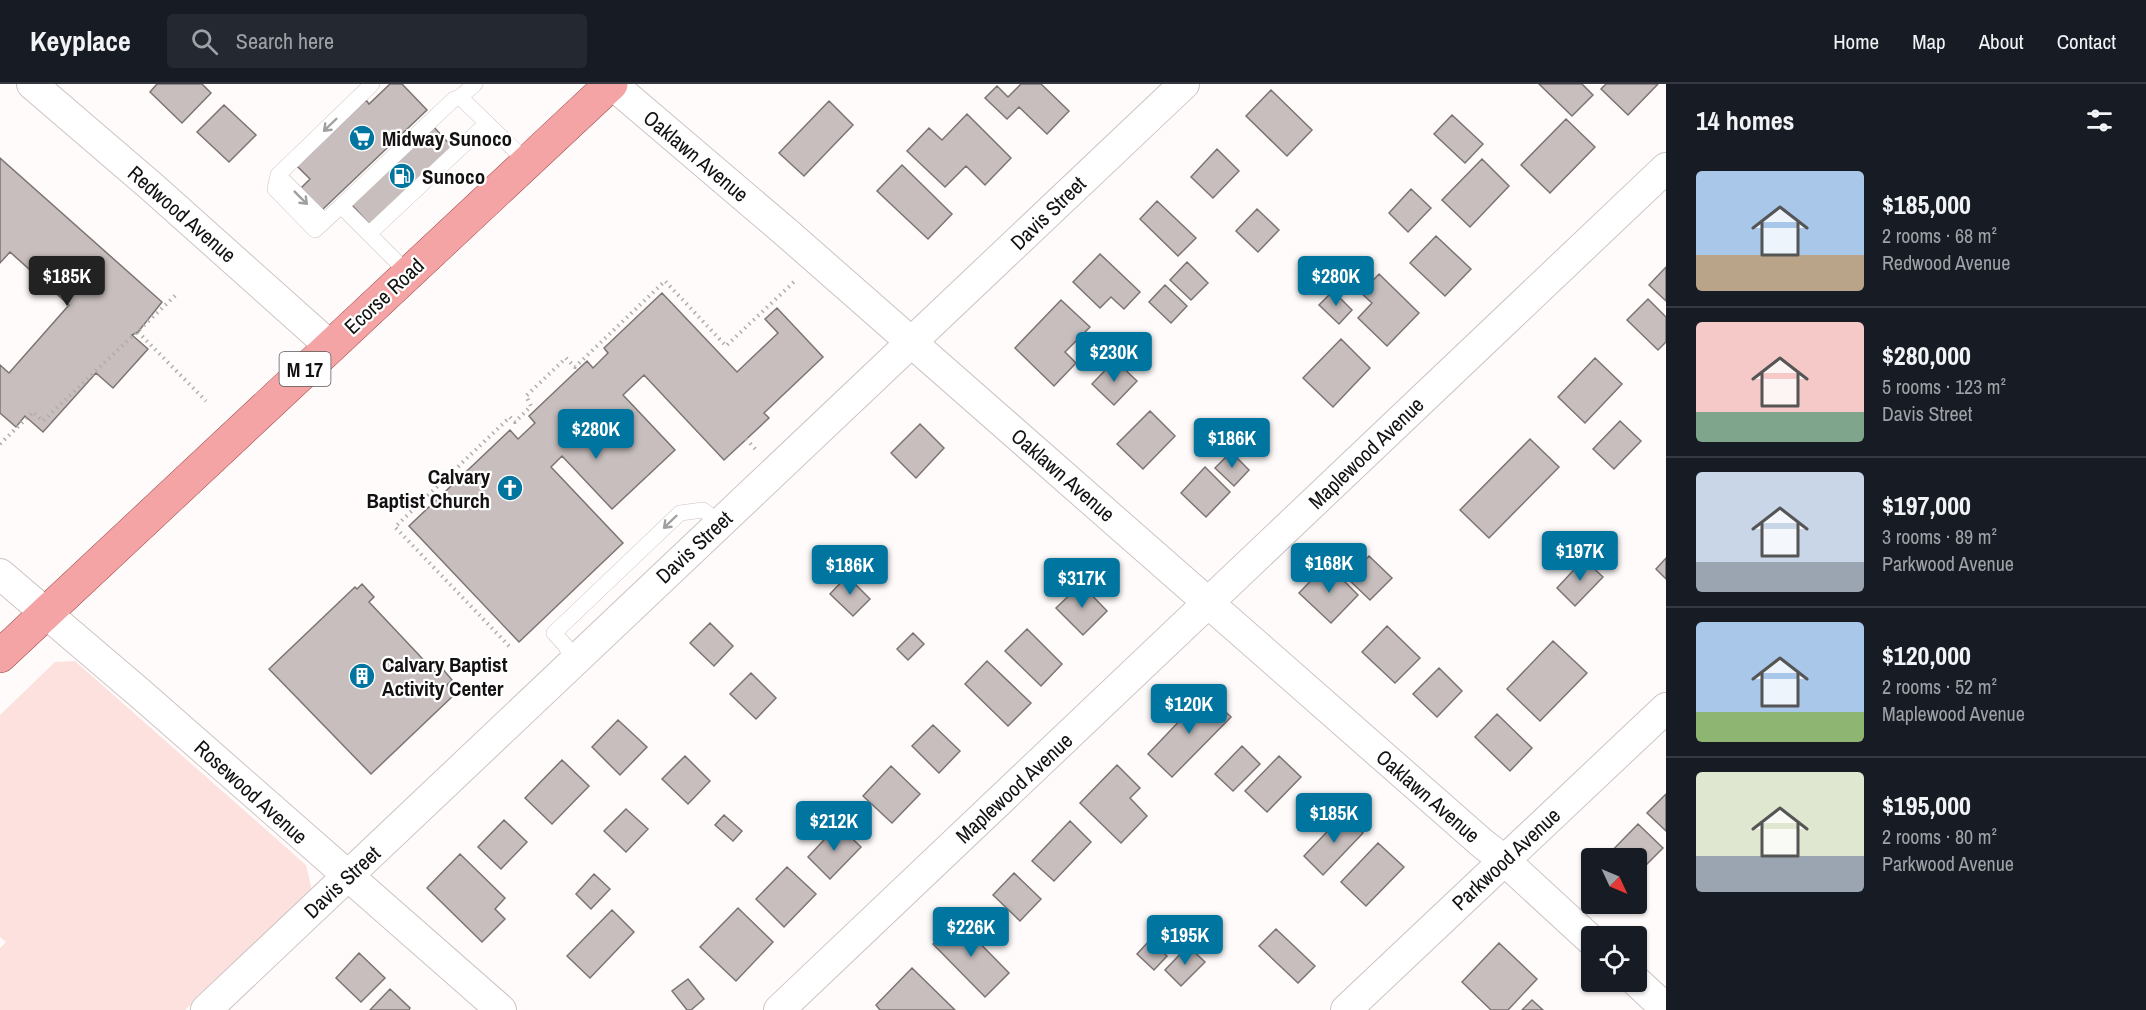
<!DOCTYPE html>
<meta charset="utf-8">
<style>
body{margin:0;font-family:"Archivo Narrow",sans-serif;background:#242831;color:#f1f3f6;height:100vh;display:flex;flex-direction:column;font-size:22px;white-space:nowrap}
*{box-sizing:border-box;margin:0}
p{font-size:20px;color:#9ea1a6}
.icon{flex:none;width:33px;height:33px;fill:none;stroke:currentColor;stroke-width:2;stroke-linecap:round;stroke-linejoin:round}
.map{position:relative;flex:1;overflow:hidden}
.panel{display:flex;flex-direction:column;background:#171b24;width:480px}
.panel>*{flex:none}
.needle{width:39px;rotate:134deg}
.buttons{position:absolute;left:1581px;top:764px;display:grid;gap:12px}
.buttons a{display:grid;place-items:center;width:66px;height:66px;border-radius:6px;background:#171b24;box-shadow:0 2px 4px #0004;font-size:30px}
.price{position:absolute;translate:-50% -51px;padding:0 14px;border-radius:6px;background:#00759f;color:#fff;font-size:20px;line-height:39px;filter:drop-shadow(0 2px 3px #0008)}
.price::after{content:'';position:absolute;left:50%;top:36px;width:18px;height:14px;margin-left:-9px;background:inherit;clip-path:polygon(0 0,100% 0,50% 100%)}
.price.on{background:#222;color:#fff}
ul{padding:0;list-style:none}
li{display:flex;align-items:center;gap:18px;height:150px;padding:0 30px}
li+li{border-top:2px solid #363941}
li span{display:grid;place-items:center;flex:none;width:168px;height:120px;border-radius:6px;color:#555}
li>.icon{margin-inline-start:auto}
span .icon{width:72px;height:72px;fill:#fffc;stroke-width:1}
li b{font-size:26px}
h2{display:flex;justify-content:space-between;align-items:center;height:72px;padding:0 30px;font-size:26px}
header{display:flex;align-items:center;gap:36px;box-sizing:border-box;height:84px;padding:0 30px;background:#171b24;border-bottom:2px solid #363941}
header strong{font-size:28px}
nav{display:flex;gap:33px;margin-inline-start:auto;font-size:21px}
.search{width:420px;height:54px;background:#242831;display:flex;align-items:center;gap:15px;box-sizing:border-box;padding:0 21px;border-radius:6px;color:#9ea1a6;font-size:22px}
main{display:flex;flex:1;min-height:0}
.map>svg:first-child{display:block}
</style>
<header>
<strong>Keyplace</strong>
<div class="search"><svg class="icon" aria-label="search" viewBox="0 0 24 24"><circle cx="10" cy="10" r="6"/><path d="M15 15l6 6"/></svg>Search here</div>
<nav><a>Home</a><a>Map</a><a>About</a><a>Contact</a></nav>
</header>
<main>
<div class="map">
<svg width="1666" height="926" viewBox="0 0 1666 926">
<rect width="100%" height="100%" fill="#fefbfa"/>
<!-- green -->
<path fill="#fde1df" d="M75 577 306 781 312 807 185 926H0V864L6 858 0 853V631L55 578Z"/>
<!-- building -->
<path fill="#c8bebe" stroke="#7c7473" stroke-width="1.5" d="M157 0H202L211 9 182 39 150 8Z
M390 0H402L427 26 322 126 301 104 310 95 297 82 366 16 369 20Z
M1021 0H1041L1069 27 1047 50 1019 23 1007 35 985 14 997 2 1008 13Z
M1539 0H1582L1593 11 1572 32Z
M1606 0H1658L1628 31 1601 5Z
M1271 6 1312 46 1287 72 1246 32Z
M829 17 853 41 804 92 779 69Z
M224 21 256 51 229 78 197 48Z
M967 30 1011 74 985 101 966 82 945 103 907 67 929 44 942 56Z
M1452 31 1483 60 1465 79 1434 50Z
M1566 35 1595 63 1550 109 1521 81Z
M432 41 454 65 372 143 350 119Z
M1217 65 1239 87 1213 114 1191 93Z
M0 74 162 218 138 248 132 251 148 265 113 304 96 289 43 348 25 332 16 343 0 329V281L9 289 69 221 10 168 0 179Z
M1482 75 1509 102 1470 143 1442 116Z
M902 81 952 130 928 155 877 107Z
M1411 105 1431 124 1408 148 1389 129Z
M1157 117 1196 154 1178 172 1140 135Z
M1257 125 1279 146 1258 168 1236 147Z
M1436 152 1471 185 1445 212 1410 179Z
M1100 170 1140 208 1124 225 1111 213 1100 224 1073 198Z
M1187 178 1208 199 1191 216 1170 196Z
M1666 183V217L1649 201Z
M1379 190 1419 229 1387 262 1358 234 1372 219 1361 209Z
M1165 201 1187 222 1171 239 1149 218Z
M1333 207 1352 226 1339 240 1319 221Z
M662 209 737 288 778 249 765 235 777 224 823 273 764 329 769 334 724 376 644 291 623 311 675 366 612 425 562 372 551 383 623 459 519 558 409 442 510 346 518 355 535 339 529 332 587 277 593 284 608 269 604 264Z
M1648 215 1666 233V258L1658 266 1627 236Z
M1061 216 1090 243 1065 268 1076 279 1054 302 1015 264Z
M1341 255 1370 284 1333 323 1303 294Z
M1595 274 1622 300 1585 339 1558 313Z
M1115 276 1137 297 1114 321 1092 300Z
M1150 327 1175 352 1143 385 1117 360Z
M1620 337 1641 357 1614 385 1593 365Z
M920 340 944 364 916 394 891 369Z
M1530 355 1559 383 1489 454 1460 426Z
M1231 368 1249 386 1234 402 1215 384Z
M1205 383 1230 408 1206 433 1181 409Z
M1369 472 1392 494 1370 516 1347 494Z
M1666 474V495L1656 485Z
M1584 475 1603 493 1575 522 1557 504Z
M1327 480 1358 511 1331 539 1299 509Z
M847 492 870 515 853 532 830 510Z
M362 500 374 513 369 518 435 588 441 583 452 596 447 601 455 610 371 690 269 585 355 503 357 505Z
M1081 500 1107 527 1083 551 1056 524Z
M710 539 733 562 714 582 690 559Z
M1387 542 1420 574 1395 599 1362 568Z
M1027 545 1062 580 1041 602 1005 567Z
M913 549 924 560 908 576 897 565Z
M1553 557 1587 589 1540 637 1507 605Z
M987 577 1031 619 1008 642 965 600Z
M1439 584 1462 607 1437 633 1413 610Z
M751 589 776 614 756 635 730 610Z
M1206 609 1231 633 1172 693 1148 670Z
M1497 630 1532 664 1510 687 1475 653Z
M618 636 647 663 620 691 592 663Z
M933 641 960 667 939 689 912 662Z
M1242 662 1260 680 1233 707 1215 690Z
M685 672 710 697 688 720 662 695Z
M1279 672 1301 693 1267 728 1245 707Z
M562 676 589 702 552 740 525 714Z
M1117 681 1140 704 1130 714 1147 732 1121 759 1080 719Z
M891 682 920 710 892 739 863 712Z
M1666 710V747L1647 729Z
M626 725 648 745 626 768 604 747Z
M1344 730 1363 749 1323 791 1304 772Z
M724 731 742 747 733 757 715 741Z
M504 736 527 758 501 785 478 763Z
M1070 737 1091 758 1054 797 1032 777Z
M1638 740 1663 764 1636 791V774H1605Z
M838 741 861 763 830 795 808 773Z
M1378 759 1404 783 1366 822 1341 798Z
M460 770 505 814 495 825 505 835 482 858 427 804Z
M787 783 816 810 784 843 756 815Z
M1014 789 1041 815 1020 837 993 811Z
M594 790 610 805 591 825 576 810Z
M738 824 773 858 736 897 700 863Z
M612 826 634 848 590 894 567 872Z
M957 836 1009 889 985 913 933 860Z
M1276 845 1315 882 1298 899 1259 862Z
M1150 856 1167 872 1154 886 1137 870Z
M1499 859 1537 895 1508 926H1491L1462 898Z
M1188 862 1205 878 1181 902 1165 886Z
M359 869 385 894 361 918 336 894Z
M912 884 955 926H880L876 921Z
M688 895 704 915 691 926H687L672 907Z
M390 905 410 924 409 926H370Z
M1532 916 1543 926H1522Z"/>
<g fill="none" stroke-linecap="round" stroke-linejoin="round">
<!-- lane casing -->
<g stroke="#cdc3c3" stroke-width="16">
<path id="lane" d="M460 13 527 78
M278 91 324 137
M341 122 315 146 275 105 278 91 372 0
M369 150 487 39
M409 190 341 122 454 15 460 13 475 0
M573 576 565 561 554 549 680 429 703 426 720 439"/>
</g>
<!-- street casing -->
<g stroke="#cdc3c3" stroke-width="32">
<path id="street" d="M32 0 152 103 330 262
M612 0 788 150 1483 760 1504 776 1592 857
M0 490 142 611 501 926
M1636 897 1666 925
M206 926 1184 0
M779 926 1666 84
M1346 926 1666 624"/>
</g>
<!-- primary casing -->
<g stroke="#a14a4a" stroke-width="34">
<path id="primary" d="M0 572 611 0"/>
</g>
<!-- path -->
<path stroke="#b0adad" stroke-width="4" stroke-dasharray="1.5 4.5" stroke-linecap="butt" d="M138 248 206 317
M746 355 758 368
M0 360 33 328 43 337 178 209
M509 562 395 443 510 333 515 338 531 322 526 312 566 274 575 283 665 197 726 262 797 195"/>
<!-- lane -->
<use href="#lane" stroke="#fff" stroke-width="15"/>
<!-- street -->
<use href="#street" stroke="#fff" stroke-width="30"/>
<!-- primary -->
<use href="#primary" stroke="#f4a4a5" stroke-width="33"/>
</g>
<!-- one-way arrows -->
<defs><path id="oneway-shaft" d="M-6 0H5M1.5-3L5.5 0L1.5 3" fill="none" stroke-width="1.6" stroke-linecap="round" stroke-linejoin="round" transform="scale(1.5)"/></defs>
<g stroke="#a1a0a0">
<use href="#oneway-shaft" transform="translate(330 41) rotate(136)"/>
<use href="#oneway-shaft" transform="translate(301 114) rotate(45)"/>
<use href="#oneway-shaft" transform="translate(670 438) rotate(136)"/>
</g>
<!-- icons -->
<defs>
<g id="supermarket-disc" transform="scale(1.35)"><circle r="9.5" fill="#00759f" stroke="#fff"/><path d="M-6-5.5h2.5l.6 2H6L4.5 2H-2.5L-4.4-4H-6ZM-1.5 3.2a1.3 1.3 0 1 0 .1 0ZM3 3.2a1.3 1.3 0 1 0 .1 0Z" fill="#fff"/></g>
<g id="fuel-disc" transform="scale(1.35)"><circle r="9.5" fill="#00759f" stroke="#fff"/><path d="M-5.5-6h7V0h2V4h1.3V-2.5L3-4.5l.8-.8L6-3V5H2.5V1h-1V6h-7ZM-4.2-4.7v3.2H.2V-4.7Z" fill="#fff"/></g>
<g id="church-disc" transform="scale(1.35)"><circle r="9.5" fill="#00759f" stroke="#fff"/><path d="M-1.2-6h2.4v3.5h3.3v2.4h-3.3V6h-2.4V-.1h-3.3v-2.4h3.3Z" fill="#fff"/></g>
<g id="building-disc" transform="scale(1.35)"><circle r="9.5" fill="#00759f" stroke="#fff"/><path d="M-4-6H4V6H1V3H-1V6H-4ZM-2.5-4.3h1.7v1.8h-1.7ZM.8-4.3h1.7v1.8H.8ZM-2.5-1h1.7V.8h-1.7ZM.8-1h1.7V.8H.8Z" fill="#fff"/></g>
</defs>
<g fill-rule="evenodd">
<use href="#supermarket-disc" x="362" y="54"/>
<use href="#fuel-disc" x="402" y="92"/>
<use href="#church-disc" x="510" y="404"/>
<use href="#building-disc" x="362" y="592"/>
</g>
<g text-anchor="middle" dominant-baseline="central" stroke-width="4.5" stroke-linejoin="round" paint-order="stroke">
<!-- shield labels -->
<rect fill="#fff" stroke="#5a5858" stroke-width="1.5" x="279.5" y="268" width="51" height="34" rx="4.5"/>
<g font-size="20" font-weight="bold" fill="#141111">
<text x="305" y="285">M 17</text>
</g>
<!-- poi labels -->
<g font-size="21" font-weight="bold" fill="#141111" stroke="#fff" text-anchor="start">
<text x="382" y="54">Midway Sunoco</text>
<text x="422" y="92">Sunoco</text>
<text x="490" y="392" text-anchor="end">Calvary<tspan x="490" dy="24">Baptist Church</tspan></text>
<text x="382" y="580">Calvary Baptist<tspan x="382" dy="24">Activity Center</tspan></text>
</g>
<!-- street labels -->
<g font-size="21" fill="#141111" stroke="#fff">
<text transform="translate(696 72) rotate(40)">Oaklawn Avenue</text>
<text transform="translate(1048 129) rotate(-44)">Davis Street</text>
<text transform="translate(182 130) rotate(41)">Redwood Avenue</text>
<text transform="translate(384 212) rotate(-43)">Ecorse Road</text>
<text transform="translate(1366 369) rotate(-44)">Maplewood Avenue</text>
<text transform="translate(1063 391) rotate(41)">Oaklawn Avenue</text>
<text transform="translate(694 463) rotate(-43)">Davis Street</text>
<text transform="translate(1014 704) rotate(-43)">Maplewood Avenue</text>
<text transform="translate(251 708) rotate(42)">Rosewood Avenue</text>
<text transform="translate(1428 712) rotate(41)">Oaklawn Avenue</text>
<text transform="translate(1506 775) rotate(-43)">Parkwood Avenue</text>
<text transform="translate(342 798) rotate(-43)">Davis Street</text>
</g>
</g>
</svg>
<div class="buttons">
<a><svg class="needle" viewBox="-14 -14 28 28"><path d="M0-13l5 13h-10z" fill="#e53935"/><path d="M0 13l5-13h-10z" fill="#9ea1a6"/></svg></a>
<a><svg class="icon" aria-label="locate" viewBox="0 0 24 24"><circle cx="12" cy="12" r="6"/><path d="M12 2v4M12 18v4M2 12h4M18 12h4"/></svg></a>
</div>
<b class="price on" style="left:67px;top:223px">$185K</b>
<b class="price" style="left:1336px;top:223px">$280K</b>
<b class="price" style="left:1114px;top:299px">$230K</b>
<b class="price" style="left:596px;top:376px">$280K</b>
<b class="price" style="left:1232px;top:385px">$186K</b>
<b class="price" style="left:1580px;top:498px">$197K</b>
<b class="price" style="left:1329px;top:510px">$168K</b>
<b class="price" style="left:850px;top:512px">$186K</b>
<b class="price" style="left:1082px;top:525px">$317K</b>
<b class="price" style="left:1189px;top:651px">$120K</b>
<b class="price" style="left:1334px;top:760px">$185K</b>
<b class="price" style="left:834px;top:768px">$212K</b>
<b class="price" style="left:971px;top:874px">$226K</b>
<b class="price" style="left:1185px;top:882px">$195K</b>
</div>
<section class="panel">
<h2>14 homes<svg class="icon" aria-label="filters" viewBox="0 0 24 24"><path d="M4 7h16M4 17h16"/><circle cx="9" cy="7" r="2"/><circle cx="15" cy="17" r="2"/></svg></h2>
<ul>
<li><span style="background:linear-gradient(#a9c7e8 70%,#b9a48a 0)"><svg class="icon" aria-label="home" viewBox="0 0 24 24"><path d="M3 11l9-7 9 7M6 9v11h12V9"/></svg></span><div><b>$185,000</b><p>2 rooms · 68 m²</p><p>Redwood Avenue</p></div></li>
<li><span style="background:linear-gradient(#f6c9c9 75%,#7fa58c 0)"><svg class="icon" aria-label="home" viewBox="0 0 24 24"><path d="M3 11l9-7 9 7M6 9v11h12V9"/></svg></span><div><b>$280,000</b><p>5 rooms · 123 m²</p><p>Davis Street</p></div></li>
<li><span style="background:linear-gradient(#c9d6e8 75%,#9aa5b1 0)"><svg class="icon" aria-label="home" viewBox="0 0 24 24"><path d="M3 11l9-7 9 7M6 9v11h12V9"/></svg></span><div><b>$197,000</b><p>3 rooms · 89 m²</p><p>Parkwood Avenue</p></div></li>
<li><span style="background:linear-gradient(#a9c7e8 75%,#8fb573 0)"><svg class="icon" aria-label="home" viewBox="0 0 24 24"><path d="M3 11l9-7 9 7M6 9v11h12V9"/></svg></span><div><b>$120,000</b><p>2 rooms · 52 m²</p><p>Maplewood Avenue</p></div></li>
<li><span style="background:linear-gradient(#dfe7d0 70%,#9aa5b1 0)"><svg class="icon" aria-label="home" viewBox="0 0 24 24"><path d="M3 11l9-7 9 7M6 9v11h12V9"/></svg></span><div><b>$195,000</b><p>2 rooms · 80 m²</p><p>Parkwood Avenue</p></div></li>
</ul>
</section>
</main>
